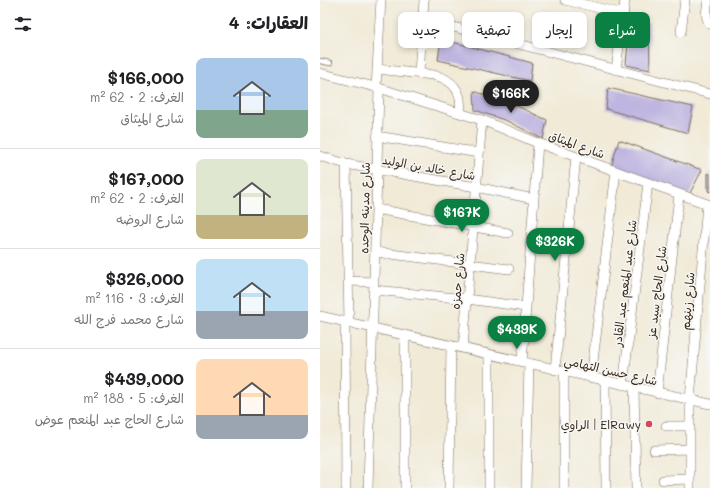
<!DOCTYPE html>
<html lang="ar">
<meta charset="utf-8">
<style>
body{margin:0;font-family:Mali,"Playpen Sans Arabic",sans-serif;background:#f6f6f6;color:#202124;direction:rtl;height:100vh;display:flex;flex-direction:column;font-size:15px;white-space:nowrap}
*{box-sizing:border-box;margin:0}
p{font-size:13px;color:#757577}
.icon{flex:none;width:22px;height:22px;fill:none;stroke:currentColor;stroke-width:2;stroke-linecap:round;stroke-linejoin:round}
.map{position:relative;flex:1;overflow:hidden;direction:ltr}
.sheet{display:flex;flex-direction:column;background:#fff;width:320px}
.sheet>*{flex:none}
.hud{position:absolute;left:12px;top:12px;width:318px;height:36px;direction:rtl;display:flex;gap:8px}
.price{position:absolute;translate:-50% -34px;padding:0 9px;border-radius:14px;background:#0b8043;color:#fff;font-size:13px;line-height:26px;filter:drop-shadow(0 1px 2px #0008)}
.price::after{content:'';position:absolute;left:50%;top:24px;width:12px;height:9px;margin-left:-6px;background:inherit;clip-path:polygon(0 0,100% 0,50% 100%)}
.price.selected{background:#222;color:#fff}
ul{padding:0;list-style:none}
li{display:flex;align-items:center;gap:12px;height:100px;padding:0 12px}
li+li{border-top:1px solid #e0e0e0}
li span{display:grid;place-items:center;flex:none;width:112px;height:80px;border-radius:8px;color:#555}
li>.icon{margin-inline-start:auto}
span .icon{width:48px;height:48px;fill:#fffc;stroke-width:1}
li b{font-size:17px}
h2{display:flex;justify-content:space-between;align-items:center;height:48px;padding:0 12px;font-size:17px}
.pill{padding:0 14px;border-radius:8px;background:#fff;box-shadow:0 2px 6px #0003;font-size:14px;line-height:36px}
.pill.selected{background:#0b8043;color:#fff}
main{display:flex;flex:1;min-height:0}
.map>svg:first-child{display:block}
</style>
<main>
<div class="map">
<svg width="390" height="488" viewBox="0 0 390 488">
<rect width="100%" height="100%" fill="#f6f6f2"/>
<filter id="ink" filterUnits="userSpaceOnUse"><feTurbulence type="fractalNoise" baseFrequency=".025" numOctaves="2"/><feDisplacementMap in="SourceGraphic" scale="8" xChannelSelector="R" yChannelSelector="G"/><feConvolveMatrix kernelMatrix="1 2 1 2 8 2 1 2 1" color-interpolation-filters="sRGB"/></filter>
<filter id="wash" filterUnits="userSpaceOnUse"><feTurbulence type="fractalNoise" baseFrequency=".012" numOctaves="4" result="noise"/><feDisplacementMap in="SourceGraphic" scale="16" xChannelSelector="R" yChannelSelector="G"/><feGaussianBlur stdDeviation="0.9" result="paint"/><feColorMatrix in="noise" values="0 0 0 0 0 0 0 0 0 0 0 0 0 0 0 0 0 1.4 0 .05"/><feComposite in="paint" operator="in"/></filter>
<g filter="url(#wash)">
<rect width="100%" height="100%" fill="#f1ead7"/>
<g id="blocks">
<!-- building -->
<path fill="#beb5e0" d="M310 20 329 23 330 70 306 65Z
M121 39 212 63 210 81 118 60Z
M288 88 373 107 368 133 286 109Z
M154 91 199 107 227 120 223 139 187 121 155 110Z
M299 140 382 170 369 195 291 167Z
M388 173 390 174V192L388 191Z"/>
</g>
</g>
<g filter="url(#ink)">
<use href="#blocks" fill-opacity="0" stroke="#7b6d5f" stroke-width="1"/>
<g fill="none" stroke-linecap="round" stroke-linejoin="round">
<!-- lane casing -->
<g stroke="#7b6d5f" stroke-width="6">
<path id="lane" d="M0 61 10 63"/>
</g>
<!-- street casing -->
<g stroke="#7b6d5f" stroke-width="10">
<path id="street" d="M245 0 304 14
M388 0C387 8 384 18 390 24
M103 19 390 94
M361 32 365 0
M57 69 113 75C133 79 143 92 140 112
M296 70 305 0
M0 73 59 88 162 120 218 143 390 205
M99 73 104 0
M56 88 61 0
M57 136 159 153
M0 156 26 164 156 187 214 199
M26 164 29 323
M56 209 188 233
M55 252 189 269
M29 281 54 282
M54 290 147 299 206 307
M0 316 390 404
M25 322 26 488
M85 335V488
M143 348 162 120
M202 362 218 143
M235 370 256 157
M244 371V488
M271 378 296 171
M285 381 286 488
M303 385 328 183
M314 387 316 488
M337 393 359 195
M346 426H370
M334 450 370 449
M343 480 370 479
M48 488 56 209 59 88
M129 488 131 346
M169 488V355
M206 488 209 363
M370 488V400L387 204"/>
</g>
<!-- lane -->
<use href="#lane" stroke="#fff" stroke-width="4.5"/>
<!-- street -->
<use href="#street" stroke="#fff" stroke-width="9"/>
</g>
</g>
<!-- markers -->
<circle fill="#d1495b" stroke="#f6f6f2" stroke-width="1.5" cx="329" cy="424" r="4"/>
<g text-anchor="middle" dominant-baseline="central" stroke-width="3" stroke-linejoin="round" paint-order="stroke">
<!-- street labels -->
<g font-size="12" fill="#3b2a1e" stroke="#f6f6f2">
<text transform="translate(257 144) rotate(20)">شارع الميثاق</text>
<text transform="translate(109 167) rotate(10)">شارع خالد بن الوليد</text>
<text transform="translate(44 208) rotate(-89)">شارع مدينه الوحده</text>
<text transform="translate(137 281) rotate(-85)">شارع حمزه</text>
<text transform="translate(304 283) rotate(-83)">شارع عبد المنعم عبد القادر</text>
<text transform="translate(336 292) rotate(-83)">شارع الحاج سيد عز</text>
<text transform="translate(367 301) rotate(-85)">شارع زينهم</text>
<text transform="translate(291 370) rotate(13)">شارع حسن التهامي</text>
</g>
<!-- poi labels -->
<g font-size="12" fill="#3b2a1e" stroke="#f6f6f2" text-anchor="end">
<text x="321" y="424">الراوي | ElRawy</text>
</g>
</g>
</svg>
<b class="price selected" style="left:191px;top:114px">$166K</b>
<b class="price" style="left:142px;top:233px">$167K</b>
<b class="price" style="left:235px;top:262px">$326K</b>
<b class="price" style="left:197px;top:350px">$439K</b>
<div class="hud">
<a class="pill selected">شراء</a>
<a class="pill">إيجار</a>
<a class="pill">تصفية</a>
<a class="pill">جديد</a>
</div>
</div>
<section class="sheet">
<h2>العقارات: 4<svg class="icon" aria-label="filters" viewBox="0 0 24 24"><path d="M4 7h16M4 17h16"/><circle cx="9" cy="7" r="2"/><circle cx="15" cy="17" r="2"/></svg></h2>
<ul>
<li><span style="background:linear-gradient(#a9c7e8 65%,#7fa58c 0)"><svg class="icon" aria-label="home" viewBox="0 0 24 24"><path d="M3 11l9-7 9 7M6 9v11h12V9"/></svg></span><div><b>$166,000</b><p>الغرف: 2 · 62 m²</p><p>شارع الميثاق</p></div></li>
<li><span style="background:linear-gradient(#dfe7d0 70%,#c2b280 0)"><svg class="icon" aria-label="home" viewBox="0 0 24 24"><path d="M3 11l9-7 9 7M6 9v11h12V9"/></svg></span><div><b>$167,000</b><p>الغرف: 2 · 62 m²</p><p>شارع الروضه</p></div></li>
<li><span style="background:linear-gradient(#bfe0f5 65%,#9aa5b1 0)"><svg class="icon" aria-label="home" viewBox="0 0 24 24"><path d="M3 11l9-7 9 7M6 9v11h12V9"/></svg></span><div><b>$326,000</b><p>الغرف: 3 · 116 m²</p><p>شارع محمد فرج الله</p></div></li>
<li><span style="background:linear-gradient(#ffd9b3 70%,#9aa5b1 0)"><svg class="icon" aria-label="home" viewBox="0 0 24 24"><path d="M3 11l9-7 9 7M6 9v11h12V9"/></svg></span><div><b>$439,000</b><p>الغرف: 5 · 188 m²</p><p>شارع الحاج عبد المنعم عوض</p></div></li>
</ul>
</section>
</main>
